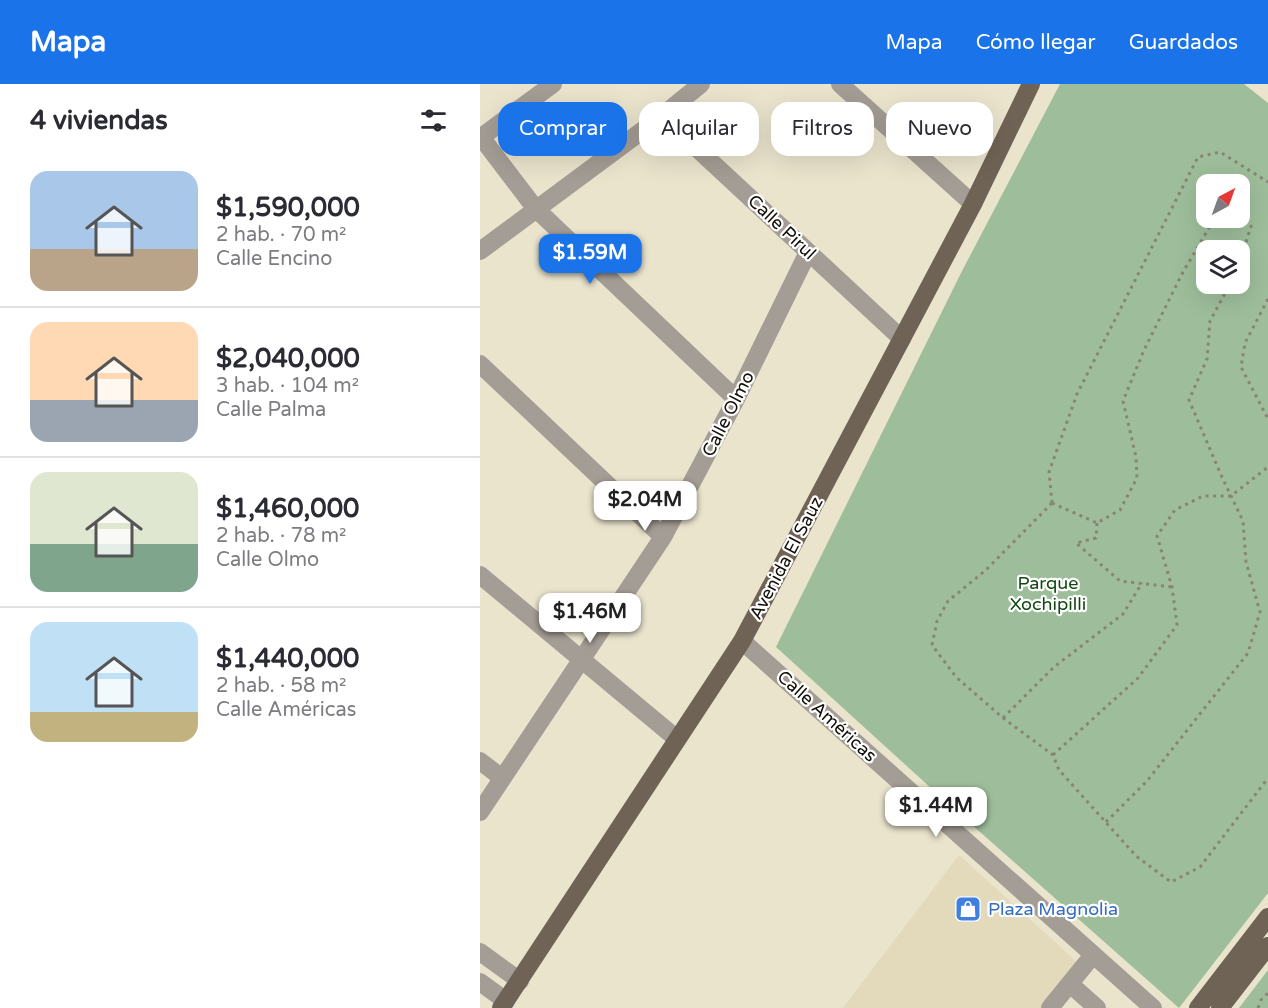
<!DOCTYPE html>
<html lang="es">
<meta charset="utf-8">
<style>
body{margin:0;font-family:"Varela Round",sans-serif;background:#f2f2f3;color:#2b2b33;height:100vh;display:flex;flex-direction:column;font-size:22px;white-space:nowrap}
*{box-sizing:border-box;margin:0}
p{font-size:20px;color:#7c7c81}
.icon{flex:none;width:33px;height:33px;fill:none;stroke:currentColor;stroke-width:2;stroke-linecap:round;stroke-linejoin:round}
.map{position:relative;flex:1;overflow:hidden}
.side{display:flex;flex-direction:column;background:#fff;width:480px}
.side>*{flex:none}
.guide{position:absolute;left:18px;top:18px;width:570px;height:54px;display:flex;gap:12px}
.needle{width:39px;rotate:41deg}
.buttons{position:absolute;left:716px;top:90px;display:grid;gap:12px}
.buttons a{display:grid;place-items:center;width:54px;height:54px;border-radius:12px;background:#fff;box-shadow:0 6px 24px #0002;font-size:30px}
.price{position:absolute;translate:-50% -51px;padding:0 14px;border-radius:12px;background:#fff;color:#222;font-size:20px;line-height:39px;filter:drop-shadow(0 2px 3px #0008)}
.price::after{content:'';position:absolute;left:50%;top:36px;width:18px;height:14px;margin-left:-9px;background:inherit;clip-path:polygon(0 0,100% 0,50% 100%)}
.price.active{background:#1a73e8;color:#fff}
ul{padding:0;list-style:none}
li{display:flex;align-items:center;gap:18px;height:150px;padding:0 30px}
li+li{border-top:2px solid #e1e1e2}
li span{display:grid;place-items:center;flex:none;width:168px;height:120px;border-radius:18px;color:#555}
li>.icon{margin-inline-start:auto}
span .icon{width:72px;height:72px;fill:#fffc;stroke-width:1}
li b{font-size:26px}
h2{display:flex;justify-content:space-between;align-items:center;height:72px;padding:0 30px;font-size:26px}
.chip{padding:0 21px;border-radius:18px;background:#fff;box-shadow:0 6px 24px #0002;font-size:21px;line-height:54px}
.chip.active{background:#1a73e8;color:#fff}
header{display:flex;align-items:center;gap:36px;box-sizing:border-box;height:84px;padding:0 30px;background:#1a73e8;color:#fff}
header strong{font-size:28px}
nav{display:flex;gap:33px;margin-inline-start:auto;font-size:21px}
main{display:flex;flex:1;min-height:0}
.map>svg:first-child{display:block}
</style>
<header>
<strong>Mapa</strong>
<nav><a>Mapa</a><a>Cómo llegar</a><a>Guardados</a></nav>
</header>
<main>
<section class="side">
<h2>4 viviendas<svg class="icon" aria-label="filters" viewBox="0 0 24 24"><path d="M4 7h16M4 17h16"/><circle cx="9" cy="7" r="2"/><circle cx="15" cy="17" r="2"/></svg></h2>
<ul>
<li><span style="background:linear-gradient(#a9c7e8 65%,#b9a48a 0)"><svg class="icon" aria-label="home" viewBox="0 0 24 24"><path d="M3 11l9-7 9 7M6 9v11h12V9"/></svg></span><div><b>$1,590,000</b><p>2 hab. · 70 m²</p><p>Calle Encino</p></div></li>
<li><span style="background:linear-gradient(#ffd9b3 65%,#9aa5b1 0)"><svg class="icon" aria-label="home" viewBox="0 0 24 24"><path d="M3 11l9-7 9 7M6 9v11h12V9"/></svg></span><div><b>$2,040,000</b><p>3 hab. · 104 m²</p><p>Calle Palma</p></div></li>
<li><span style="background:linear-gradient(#dfe7d0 60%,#7fa58c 0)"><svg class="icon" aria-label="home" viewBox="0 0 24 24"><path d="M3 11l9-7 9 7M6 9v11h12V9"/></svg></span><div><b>$1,460,000</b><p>2 hab. · 78 m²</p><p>Calle Olmo</p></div></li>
<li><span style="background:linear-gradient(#bfe0f5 75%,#c2b280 0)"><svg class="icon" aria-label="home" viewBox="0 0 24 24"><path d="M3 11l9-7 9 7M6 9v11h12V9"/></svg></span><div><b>$1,440,000</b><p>2 hab. · 58 m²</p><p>Calle Américas</p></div></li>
</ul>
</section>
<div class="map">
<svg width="788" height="924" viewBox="0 0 788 924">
<rect width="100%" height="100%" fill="#eae4cd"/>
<!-- built -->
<path fill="#e3dabc" d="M479 771 598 879 561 924H363Z"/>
<!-- green -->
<path fill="#9ebe9b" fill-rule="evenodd" d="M580 0H764L788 19V809L699 924 474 725 296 563 482 187ZM726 100H759V134H726ZM726 166H759V200H726Z
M788 886V924H759Z"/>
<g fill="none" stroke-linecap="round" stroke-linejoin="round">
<!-- path -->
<path stroke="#898474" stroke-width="3" stroke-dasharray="3 4.5" stroke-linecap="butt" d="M757 134 771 142 759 181
M788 215 765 259 761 283 788 335
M572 419 506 486 468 517 457 537 452 561 476 593 523 634 573 671 579 686 656 772 691 798 720 783 788 694
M572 419 569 388 597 310 718 73 740 68 788 98
M572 419 617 439 640 426 657 394 656 373 643 317 664 266 703 188 735 134
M617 439 616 454 596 459 640 497 692 503
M523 634 574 583 643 530 662 499
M573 671 658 594 697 541 692 503 677 452 695 426 723 412H751L788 383
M626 738 667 697 768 569 780 528 766 478 763 437 741 391 709 316 727 275 730 237 750 200
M778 924 781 916 788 909"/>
<!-- minor -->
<path stroke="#a49d95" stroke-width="18" d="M360 0 493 120
M182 32 422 255
M1 53 55 124 256 315
M0 54 73 0
M0 167 182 32 221 0
M0 280 183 453
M0 491 197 655
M262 557 673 924
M0 677 22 694
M0 728 183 453 256 315 328 168
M0 868 40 897
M0 898 26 917
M590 900 617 924
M570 924 613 871"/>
<!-- major -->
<path stroke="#6f6355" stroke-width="18" d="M21 924 262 557 493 120 551 0
M718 924 788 833
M740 924 788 862"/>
</g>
<!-- icons -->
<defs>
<g id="shop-square" transform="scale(1.35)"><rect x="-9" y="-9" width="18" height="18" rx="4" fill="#3f7fe0" stroke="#fff"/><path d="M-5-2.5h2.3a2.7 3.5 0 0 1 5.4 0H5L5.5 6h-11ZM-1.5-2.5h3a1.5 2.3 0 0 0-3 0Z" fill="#fff"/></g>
</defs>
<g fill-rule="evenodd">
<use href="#shop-square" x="488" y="825"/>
</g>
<g text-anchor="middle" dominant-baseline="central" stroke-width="4.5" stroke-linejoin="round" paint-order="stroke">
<!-- street labels -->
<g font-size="18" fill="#110e07" stroke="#fff">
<text transform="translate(302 143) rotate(43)">Calle Pirul</text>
<text transform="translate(248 330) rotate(-63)">Calle Olmo</text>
<text transform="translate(306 474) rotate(-62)">Avenida El Sauz</text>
<text transform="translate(347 632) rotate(42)">Calle Américas</text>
</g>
<!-- park labels -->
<g font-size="18" fill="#134712" stroke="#fff">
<text x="568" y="499">Parque<tspan x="568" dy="21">Xochipilli</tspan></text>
</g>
<!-- shop labels -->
<g font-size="18" fill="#366cbe" stroke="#fff" text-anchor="start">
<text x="508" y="825">Plaza Magnolia</text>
</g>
</g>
</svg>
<div class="buttons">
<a><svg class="needle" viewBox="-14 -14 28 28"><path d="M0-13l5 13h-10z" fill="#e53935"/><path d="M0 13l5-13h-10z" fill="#7c7c81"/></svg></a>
<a><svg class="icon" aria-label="layers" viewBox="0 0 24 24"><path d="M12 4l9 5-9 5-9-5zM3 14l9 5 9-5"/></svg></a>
</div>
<b class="price active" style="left:110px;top:201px">$1.59M</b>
<b class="price" style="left:165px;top:448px">$2.04M</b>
<b class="price" style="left:110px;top:560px">$1.46M</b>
<b class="price" style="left:456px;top:754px">$1.44M</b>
<div class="guide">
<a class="chip active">Comprar</a>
<a class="chip">Alquilar</a>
<a class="chip">Filtros</a>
<a class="chip">Nuevo</a>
</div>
</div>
</main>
